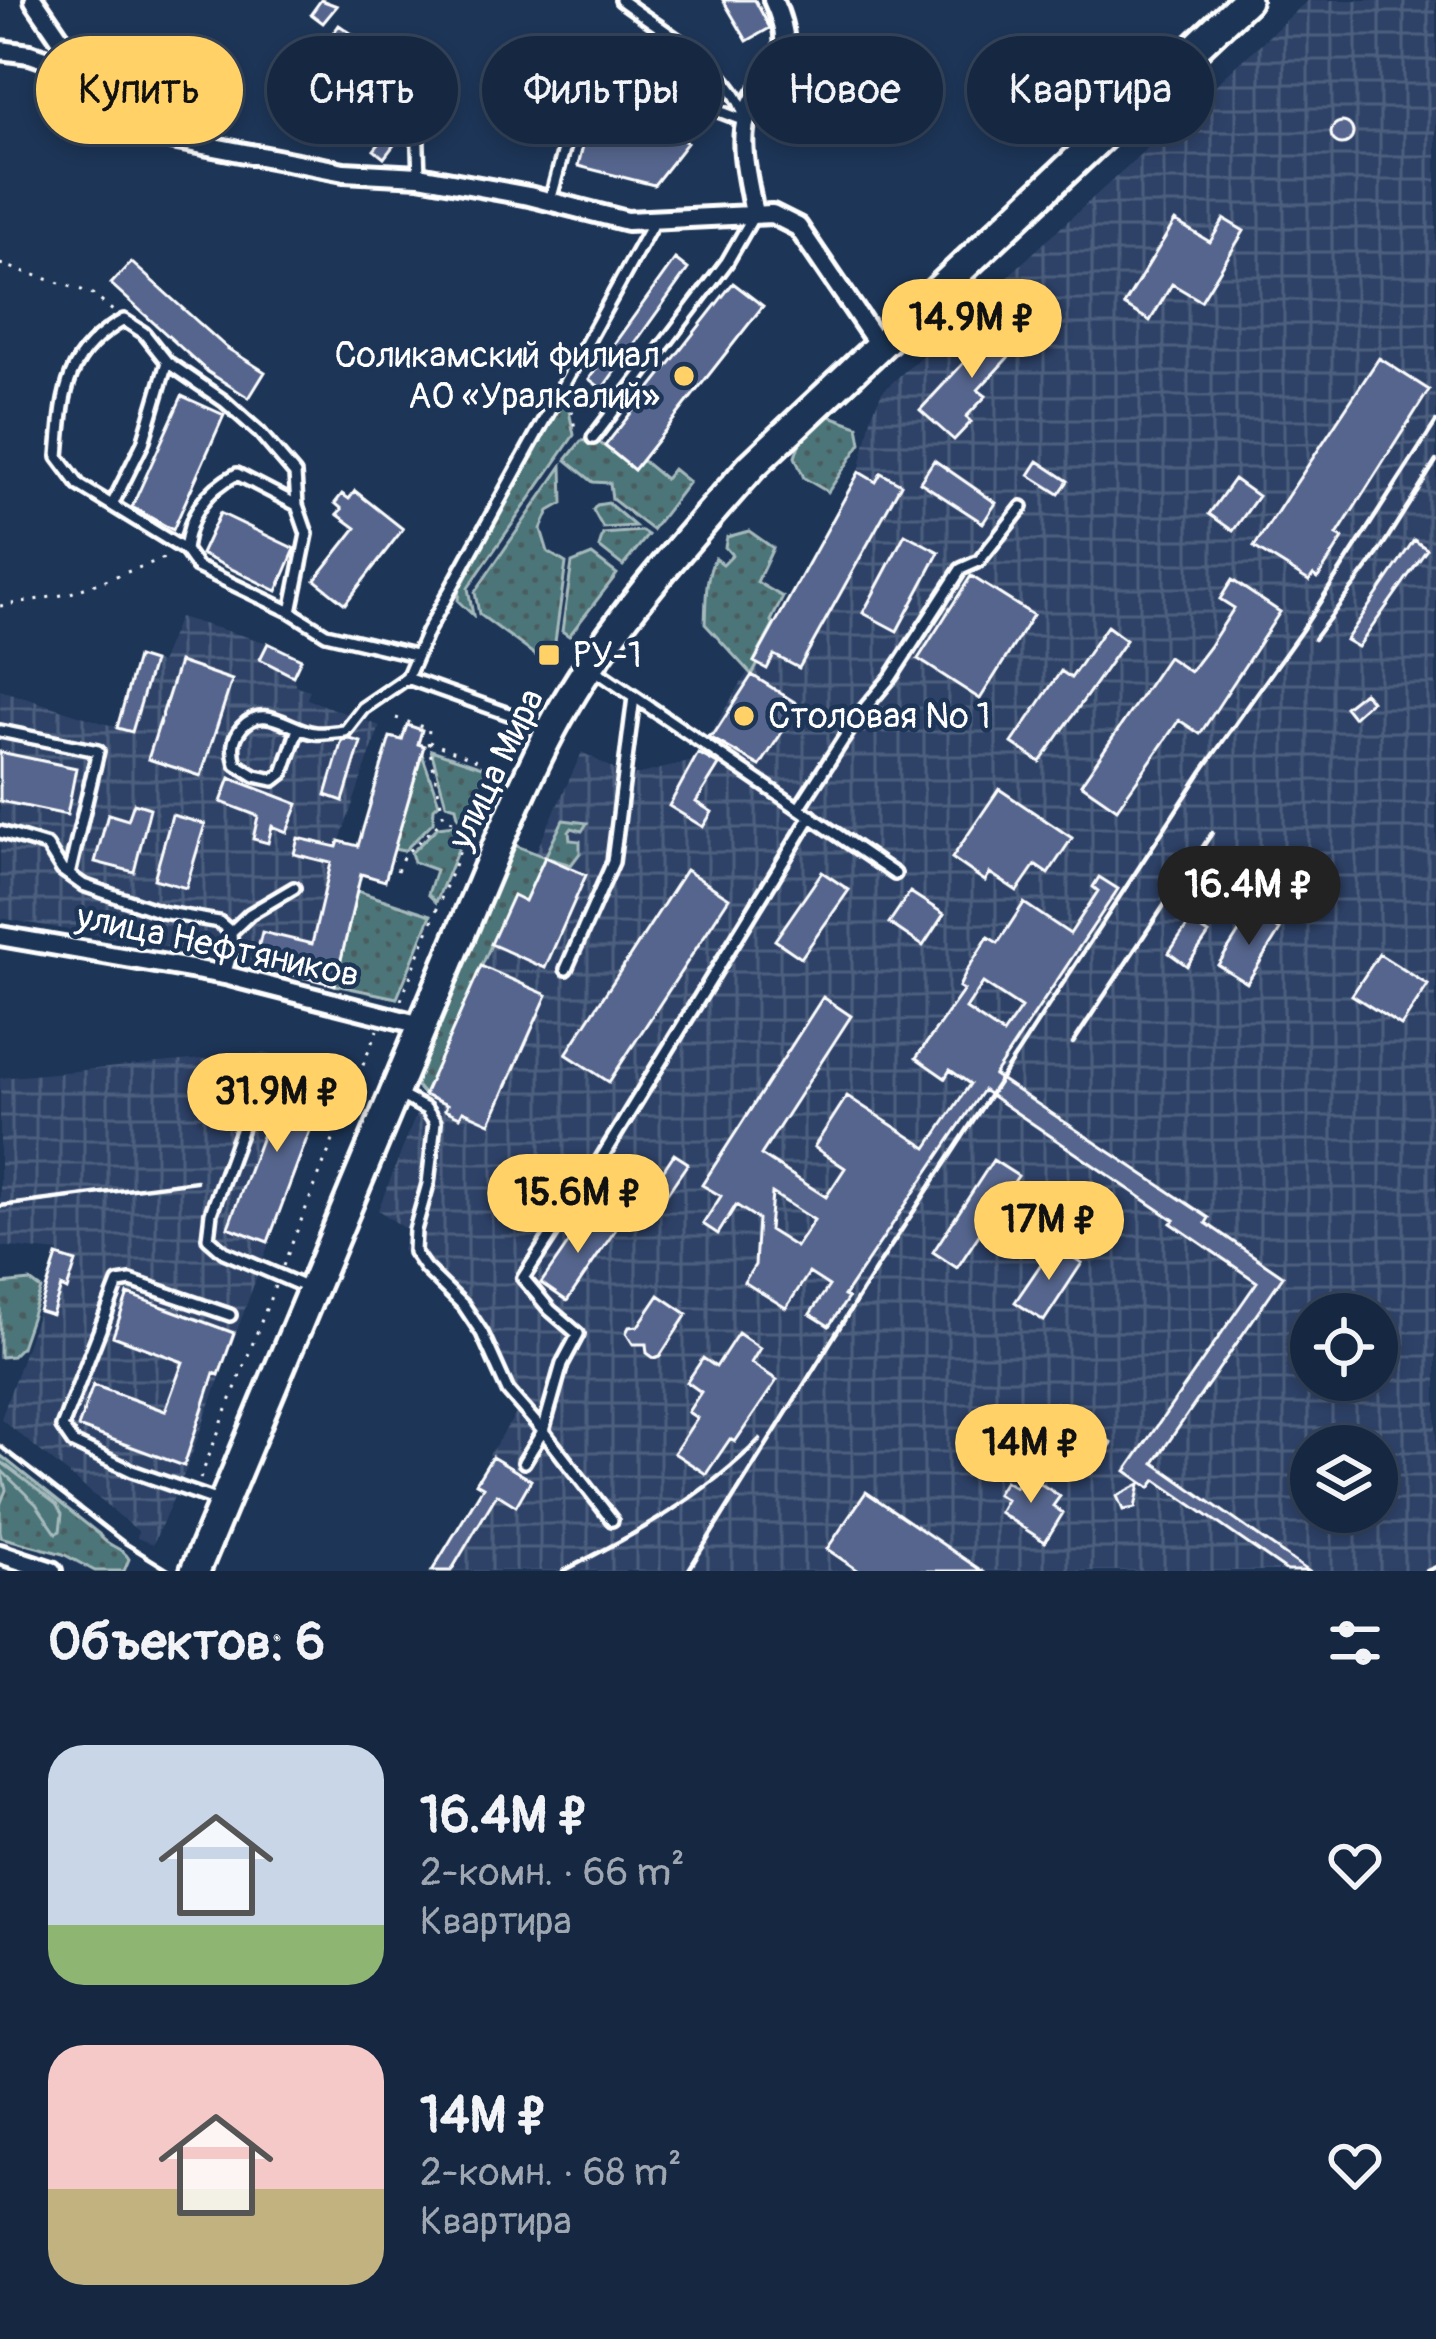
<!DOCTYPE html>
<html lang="ru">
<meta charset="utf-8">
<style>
body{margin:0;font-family:Pangolin,sans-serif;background:#23344c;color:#f1f3f6;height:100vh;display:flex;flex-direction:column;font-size:45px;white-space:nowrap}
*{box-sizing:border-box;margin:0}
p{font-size:39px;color:#9ea6b1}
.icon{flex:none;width:66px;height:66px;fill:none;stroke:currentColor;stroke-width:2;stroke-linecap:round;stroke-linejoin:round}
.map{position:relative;height:1571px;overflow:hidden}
.panel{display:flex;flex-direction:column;background:#162841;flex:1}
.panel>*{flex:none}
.guide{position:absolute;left:36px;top:36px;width:1365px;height:108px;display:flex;gap:24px}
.buttons{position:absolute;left:1290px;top:1293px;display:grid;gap:24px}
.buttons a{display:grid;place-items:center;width:108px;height:108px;border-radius:50%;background:#162841;box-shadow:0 6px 18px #0003,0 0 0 3px #35445a;font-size:60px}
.price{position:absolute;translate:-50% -102px;padding:0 27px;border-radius:42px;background:#ffd166;color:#111;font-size:39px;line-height:78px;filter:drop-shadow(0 3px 6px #0008)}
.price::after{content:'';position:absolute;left:50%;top:72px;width:36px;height:27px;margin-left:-18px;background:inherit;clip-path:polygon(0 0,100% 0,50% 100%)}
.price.on{background:#222;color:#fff}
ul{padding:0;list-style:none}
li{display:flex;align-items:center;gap:36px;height:300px;padding:0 48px}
li span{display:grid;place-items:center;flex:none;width:336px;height:240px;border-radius:36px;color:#555}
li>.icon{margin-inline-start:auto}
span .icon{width:144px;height:144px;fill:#fffc;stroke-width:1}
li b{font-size:51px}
h2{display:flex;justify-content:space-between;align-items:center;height:144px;padding:0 48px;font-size:51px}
.tag{padding:0 42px;border-radius:54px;background:#162841;box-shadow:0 6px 18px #0003,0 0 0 3px #35445a;font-size:42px;line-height:108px}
.tag.on{background:#ffd166;color:#111}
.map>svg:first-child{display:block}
</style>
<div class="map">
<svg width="1436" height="1571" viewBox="0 0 1436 1571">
<defs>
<pattern id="industrial-grid" width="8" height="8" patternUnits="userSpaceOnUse" patternTransform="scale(3)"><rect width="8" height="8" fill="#2e4367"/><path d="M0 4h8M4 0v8" fill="none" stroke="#4d5f7e"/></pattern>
<pattern id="grass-dots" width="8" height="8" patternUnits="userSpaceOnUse" patternTransform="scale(3)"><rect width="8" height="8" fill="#4c7478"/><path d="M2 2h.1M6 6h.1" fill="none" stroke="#4c5c5e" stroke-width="1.8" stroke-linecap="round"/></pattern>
<pattern id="forest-firs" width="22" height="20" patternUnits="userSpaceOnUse" patternTransform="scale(3)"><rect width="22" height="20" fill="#4c7478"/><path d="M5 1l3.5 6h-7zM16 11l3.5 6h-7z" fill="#4c5c5e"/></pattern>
</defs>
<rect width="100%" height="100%" fill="#1d3557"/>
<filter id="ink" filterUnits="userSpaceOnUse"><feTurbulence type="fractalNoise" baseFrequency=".00833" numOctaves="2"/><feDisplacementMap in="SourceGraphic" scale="24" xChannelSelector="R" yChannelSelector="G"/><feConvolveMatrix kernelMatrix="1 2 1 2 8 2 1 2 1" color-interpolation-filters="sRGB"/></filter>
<g filter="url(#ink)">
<!-- industrial -->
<path fill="url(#industrial-grid)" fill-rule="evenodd" d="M1308 0H1436V1571H432L483 1487 476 1483 492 1458 489 1455 517 1412 499 1393 473 1332 457 1306 402 1250 407 1230 378 1210 424 1095 582 752 628 777 693 761 754 662 859 472 872 414 882 392ZM1311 1314H1377V1380H1311ZM1311 1446H1377V1512H1311Z
M179 617 268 643 301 659 293 676 296 686 310 690 307 699 380 726 331 866 361 874 335 985 223 957 0 918V690L116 727 137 657 160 663Z
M266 1053 319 1073 310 1096 321 1101 186 1470 153 1544 137 1538 138 1531 1 1419 59 1252 0 1246V1078Z"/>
<!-- grass -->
<path fill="url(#grass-dots)" stroke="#a6babc" stroke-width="3" d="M566 396 574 435 468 588 473 615 458 601 459 586Z
M827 415 858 426 861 443 828 492 804 478 795 457 802 436Z
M596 440 634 469 642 460 665 479 673 469 689 482 652 530 612 499 610 483 593 482 566 460 581 441Z
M562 466 563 503 549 511 541 529 548 552 566 563 555 642 560 647 557 651 549 646 539 658 479 614 475 592Z
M608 503 635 526 603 528 593 510 597 505Z
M642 531 648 535 623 566 599 547 603 534Z
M749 531 773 548 757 582 783 597 771 621 774 624 754 661 758 664 752 675 705 624C706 601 705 578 715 558L723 564 732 555 725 547 727 537Z
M592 555 617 574 569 636 562 631 572 563Z
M431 750 491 770 471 821 458 817 456 807 446 804Z
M422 754 439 803 434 808 433 822 404 851 394 849Z
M563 820 587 823 582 831 572 828 569 832 570 840 580 841V853L571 865 545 857 525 901 513 896 424 1095 411 1080 510 849 517 846 545 857Z
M454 825 467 828 436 902 428 894 436 870 414 862 411 853 438 827Z
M357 891 431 915 397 998 335 985Z
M30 1281 41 1289 21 1347 12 1356 0 1357V1284Z
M0 1455 99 1534C106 1547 122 1546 129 1559L124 1571H95L63 1554 0 1537Z"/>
<!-- forest -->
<path fill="url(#forest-firs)" stroke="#a6babc" stroke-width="3" d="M0 1461 56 1504 62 1514 60 1531 56 1533 36 1504 1 1470 6 1490 0 1505Z"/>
<!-- building -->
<path fill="#55658d" stroke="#fff" stroke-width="3" fill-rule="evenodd" d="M321 0 337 6 323 23 311 14Z
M723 0H755L770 28 747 41Z
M339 25 367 44 364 48 412 81 418 73 437 86 434 91 456 106 444 123 328 41Z
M341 79 406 129 384 158 374 150 388 133 332 90Z
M595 97 633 106 628 129 646 133 660 117 683 121 674 133 687 143 654 185 578 166Z
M1331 133a11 11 0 1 1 22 0a11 11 0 1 1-22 0Z
M1224 219 1244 231 1201 301 1172 284 1150 321 1124 305 1175 221 1210 242Z
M675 259 688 269 602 389 589 379Z
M131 262 227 348 265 372 249 398 208 372 111 284Z
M733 283 763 306 634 470 605 446Z
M1005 318 1026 338 978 390 986 396 966 417 971 422 954 440 920 410Z
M1379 358 1429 390 1337 535 1343 538 1318 578 1313 575 1309 581 1254 547Z
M182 396 224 415 173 530 132 507Z
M934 460 996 503 983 523 920 482Z
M1038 461 1068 481 1059 494 1029 475Z
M859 472 876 482 881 473 901 484 799 668 774 655 767 669 754 662Z
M1234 479 1258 496 1233 531 1209 514Z
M355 491 403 529 345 604 315 580 356 528 337 514 342 509 335 503 342 494 349 499Z
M220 513 295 549 277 591 201 554Z
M905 534 939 552 897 631 863 613Z
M1414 540 1427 549 1358 647 1346 640Z
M971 576 1033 615 980 699 918 659Z
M1232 580 1280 612 1200 734 1179 720 1117 809 1081 784 1168 657 1190 672 1209 647 1234 608 1220 599Z
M1107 626 1126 640 1040 762 1012 743 1061 671 1071 678Z
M268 643 301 659 293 676 260 659Z
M137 657 153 662 132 732 117 728Z
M179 662 232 680 201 776 148 759Z
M752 675 796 703 787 717 790 720 760 766 708 736 714 734Z
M1364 692 1371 701 1353 717 1345 707Z
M407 725 422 730 418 744 424 746 385 881 361 874 335 985 254 965 262 932 312 944 331 863 294 854 298 838 337 847 339 841 358 846 390 737 402 740Z
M350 739 361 742 343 801 326 795 342 740Z
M0 752 76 768 67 815 0 801Z
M698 753 719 765 696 802 712 812 703 827 669 806Z
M230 778 298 804 287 832 272 826 268 843 253 839 258 816 221 802Z
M999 789 1072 838 1048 874 1035 865 1017 891 990 873 985 881 952 858Z
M134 803 150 808 134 872 95 862 108 814 128 820Z
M172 815 205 824 186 888 154 879Z
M545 857 586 875 545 968 491 944 513 895 525 901Z
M686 870 729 898 609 1082 566 1054Z
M822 872 849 890 801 958 775 940Z
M1099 877 1118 889 994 1075 1209 1218 1206 1223 1283 1276 1154 1463 1308 1571H1287L1156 1480 1150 1488 1126 1471 1257 1282 1171 1223 1174 1220 983 1090 844 1296 848 1298 829 1326 810 1314 829 1286 809 1273 786 1308 744 1282 755 1265 758 1219 736 1205 718 1234 703 1224 721 1196 702 1185 823 997 851 1016 761 1155 826 1197 845 1168 814 1147 847 1096 927 1148 970 1084 950 1070 945 1078 916 1058 964 990 959 987 966 972 988 937 998 943 1024 903 1070 934 1098 891 1093 887ZM983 983 1021 1008 1003 1034 966 1009ZM772 1193 814 1220 796 1247 769 1230Z
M910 892 944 914 923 946 889 923Z
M1252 912 1280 930 1247 983 1218 965Z
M1190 922 1209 934 1187 966 1169 953Z
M1379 954 1428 985 1401 1026 1352 995Z
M481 966 547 995 490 1123 463 1111 460 1117 445 1110 447 1105 424 1095Z
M290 1062 319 1073 310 1096 321 1101 268 1242 228 1227Z
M674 1154 688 1163 654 1213 641 1204Z
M993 1160 1018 1176 957 1268 933 1252Z
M590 1212 616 1229 567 1301 541 1283Z
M1054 1245 1082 1263 1044 1321 1015 1302Z
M57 1256 76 1262 67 1290 61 1287 52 1315 39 1311Z
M128 1294 234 1333 219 1375 214 1373 184 1466 78 1427 93 1385 165 1411 183 1362 113 1336Z
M659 1295 687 1314 660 1356 654 1358 647 1353 646 1344H633L626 1333 629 1327 638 1326Z
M738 1333 760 1348 751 1363 777 1380 735 1442 730 1439 706 1474 674 1453 697 1418 688 1412 701 1392 687 1382 703 1358 716 1367Z
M1056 1403 1112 1443 1098 1463 1042 1423Z
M492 1457 531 1480 516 1506 497 1494 451 1571H432L483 1487 476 1483Z
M1023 1473 1060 1496 1053 1506 1063 1513 1045 1542 999 1512 1006 1500 997 1494 1005 1481 1015 1487Z
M1140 1484 1135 1508 1123 1510 1117 1496Z
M866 1492 982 1571H859L827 1549Z"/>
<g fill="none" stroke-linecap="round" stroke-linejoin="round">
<!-- service casing -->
<g stroke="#fff" stroke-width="18">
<path id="service" d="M621 0C658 28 734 70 744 116
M343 64 417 121 419 176
M550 201 586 68 662 85 690 100 745 121
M593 438 727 262 754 215
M112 505 143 443 167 362
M185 550 79 485 58 457C63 396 63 353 124 320L144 333 167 362 224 401 260 433 295 474 297 505 307 534 291 612 326 634 415 655
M291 612 197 567 185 550C189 515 205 491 237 474L297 505
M592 668 895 874
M298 729 283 773 274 780 255 776 236 764C232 750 232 739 242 727 265 702 289 730 315 733 324 734 335 732 345 731L363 708 407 678
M0 731 98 751 69 875
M544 731 517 717 407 678 427 632 654 221
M799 808 859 715 891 677 961 569 979 561 1022 507
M0 832 47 846 62 870 83 885 161 912 219 922 231 932 232 952 225 975
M231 932 250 914 294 888
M566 969 613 862 634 697
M259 1081 211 1213 208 1238 224 1252 310 1289
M398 1094 426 1109 435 1122 428 1184 415 1230 414 1252 425 1268 464 1306 482 1333 508 1391 543 1431 524 1462
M221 1502 132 1471 73 1443 62 1427 118 1283 131 1281 230 1315
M612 1520 543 1431 562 1364 578 1334 550 1310 523 1278 599 1162 811 816"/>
</g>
<!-- minor casing -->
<g stroke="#fff" stroke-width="26">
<path id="minor" d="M34 0 88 79 123 111 172 139 344 172 419 176 529 196 627 221 772 214 798 227 879 346
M0 50 30 54 79 71
M754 215C750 187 738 148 746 120 761 66 805 69 773 0
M0 936 225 975 421 1025
M0 1554 52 1571"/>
</g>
<!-- trunk casing -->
<g stroke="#fff" stroke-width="36">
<path id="trunk" d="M195 1571 501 837C521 793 540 747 565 705 615 619 686 541 752 466L1246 0"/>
</g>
<!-- path -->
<path stroke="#fff" stroke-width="3" stroke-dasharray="3 9" stroke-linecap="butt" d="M0 264 91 293 113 311
M569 399 576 433
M0 606 68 594 170 556
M396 718 429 729 428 742 444 818 482 831
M429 742 493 766
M397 871 404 855 443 819
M401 1000 506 734
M283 1266 377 1030
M200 1479 275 1286"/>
<!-- service -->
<use href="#service" stroke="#1d3557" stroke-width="9"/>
<!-- minor -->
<use href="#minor" stroke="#1d3557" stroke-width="16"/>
<!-- trunk -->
<use href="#trunk" stroke="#1d3557" stroke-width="27"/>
<!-- rail -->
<path stroke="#fff" stroke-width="4.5" d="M1314 639 1377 555 1436 461
M1073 1043 1212 833
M0 1206 196 1181
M0 1446 125 1543 170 1571
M563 1571C633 1536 705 1496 760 1439
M688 1571 876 1269 1202 771 1302 630 1436 422
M1427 1571 1436 1567"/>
</g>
</g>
<!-- markers -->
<g fill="#ffd166" stroke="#1d3557" stroke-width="4.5">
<circle cx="684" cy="376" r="12"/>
<rect x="537" y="643" width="24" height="24" rx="6"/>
<circle cx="744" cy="716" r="12"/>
</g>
<g text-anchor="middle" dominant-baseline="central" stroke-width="9" stroke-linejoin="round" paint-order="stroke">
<!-- poi labels -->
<g font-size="36" fill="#fff" stroke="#1d3557" text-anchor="start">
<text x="660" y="355" text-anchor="end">Соликамский филиал<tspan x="660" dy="41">АО «Уралкалий»</tspan></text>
<text x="573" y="655">РУ-1</text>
<text x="768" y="716">Столовая № 1</text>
</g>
<!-- street labels -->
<g font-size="36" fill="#fff" stroke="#1d3557">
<text transform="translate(496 769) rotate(-64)">улица Мира</text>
<text transform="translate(218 946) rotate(12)">улица Нефтяников</text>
</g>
</g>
</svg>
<div class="buttons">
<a><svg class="icon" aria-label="locate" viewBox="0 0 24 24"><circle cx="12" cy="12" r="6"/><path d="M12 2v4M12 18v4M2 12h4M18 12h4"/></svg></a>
<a><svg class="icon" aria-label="layers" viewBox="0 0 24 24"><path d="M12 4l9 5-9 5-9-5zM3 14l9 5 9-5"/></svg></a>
</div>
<b class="price" style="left:972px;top:381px">14.9M ₽</b>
<b class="price on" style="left:1249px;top:948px">16.4M ₽</b>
<b class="price" style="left:277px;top:1155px">31.9M ₽</b>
<b class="price" style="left:578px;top:1256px">15.6M ₽</b>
<b class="price" style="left:1049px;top:1283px">17M ₽</b>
<b class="price" style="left:1031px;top:1506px">14M ₽</b>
<div class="guide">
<a class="tag on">Купить</a>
<a class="tag">Снять</a>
<a class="tag">Фильтры</a>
<a class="tag">Новое</a>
<a class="tag">Квартира</a>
</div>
</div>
<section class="panel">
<h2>Объектов: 6<svg class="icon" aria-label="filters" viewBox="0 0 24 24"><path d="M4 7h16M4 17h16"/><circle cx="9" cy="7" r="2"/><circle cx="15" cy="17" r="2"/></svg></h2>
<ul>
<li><span style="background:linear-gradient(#c9d6e8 75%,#8fb573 0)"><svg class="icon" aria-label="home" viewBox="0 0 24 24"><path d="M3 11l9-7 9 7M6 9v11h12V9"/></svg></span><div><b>16.4M ₽</b><p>2-комн. · 66 m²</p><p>Квартира</p></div><svg class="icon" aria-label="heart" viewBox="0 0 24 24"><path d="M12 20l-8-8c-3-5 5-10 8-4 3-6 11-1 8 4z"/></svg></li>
<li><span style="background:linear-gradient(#f6c9c9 60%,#c2b280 0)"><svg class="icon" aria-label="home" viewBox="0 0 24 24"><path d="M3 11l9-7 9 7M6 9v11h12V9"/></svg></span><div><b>14M ₽</b><p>2-комн. · 68 m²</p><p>Квартира</p></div><svg class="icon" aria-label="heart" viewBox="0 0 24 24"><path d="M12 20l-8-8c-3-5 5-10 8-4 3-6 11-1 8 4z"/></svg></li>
</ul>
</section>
